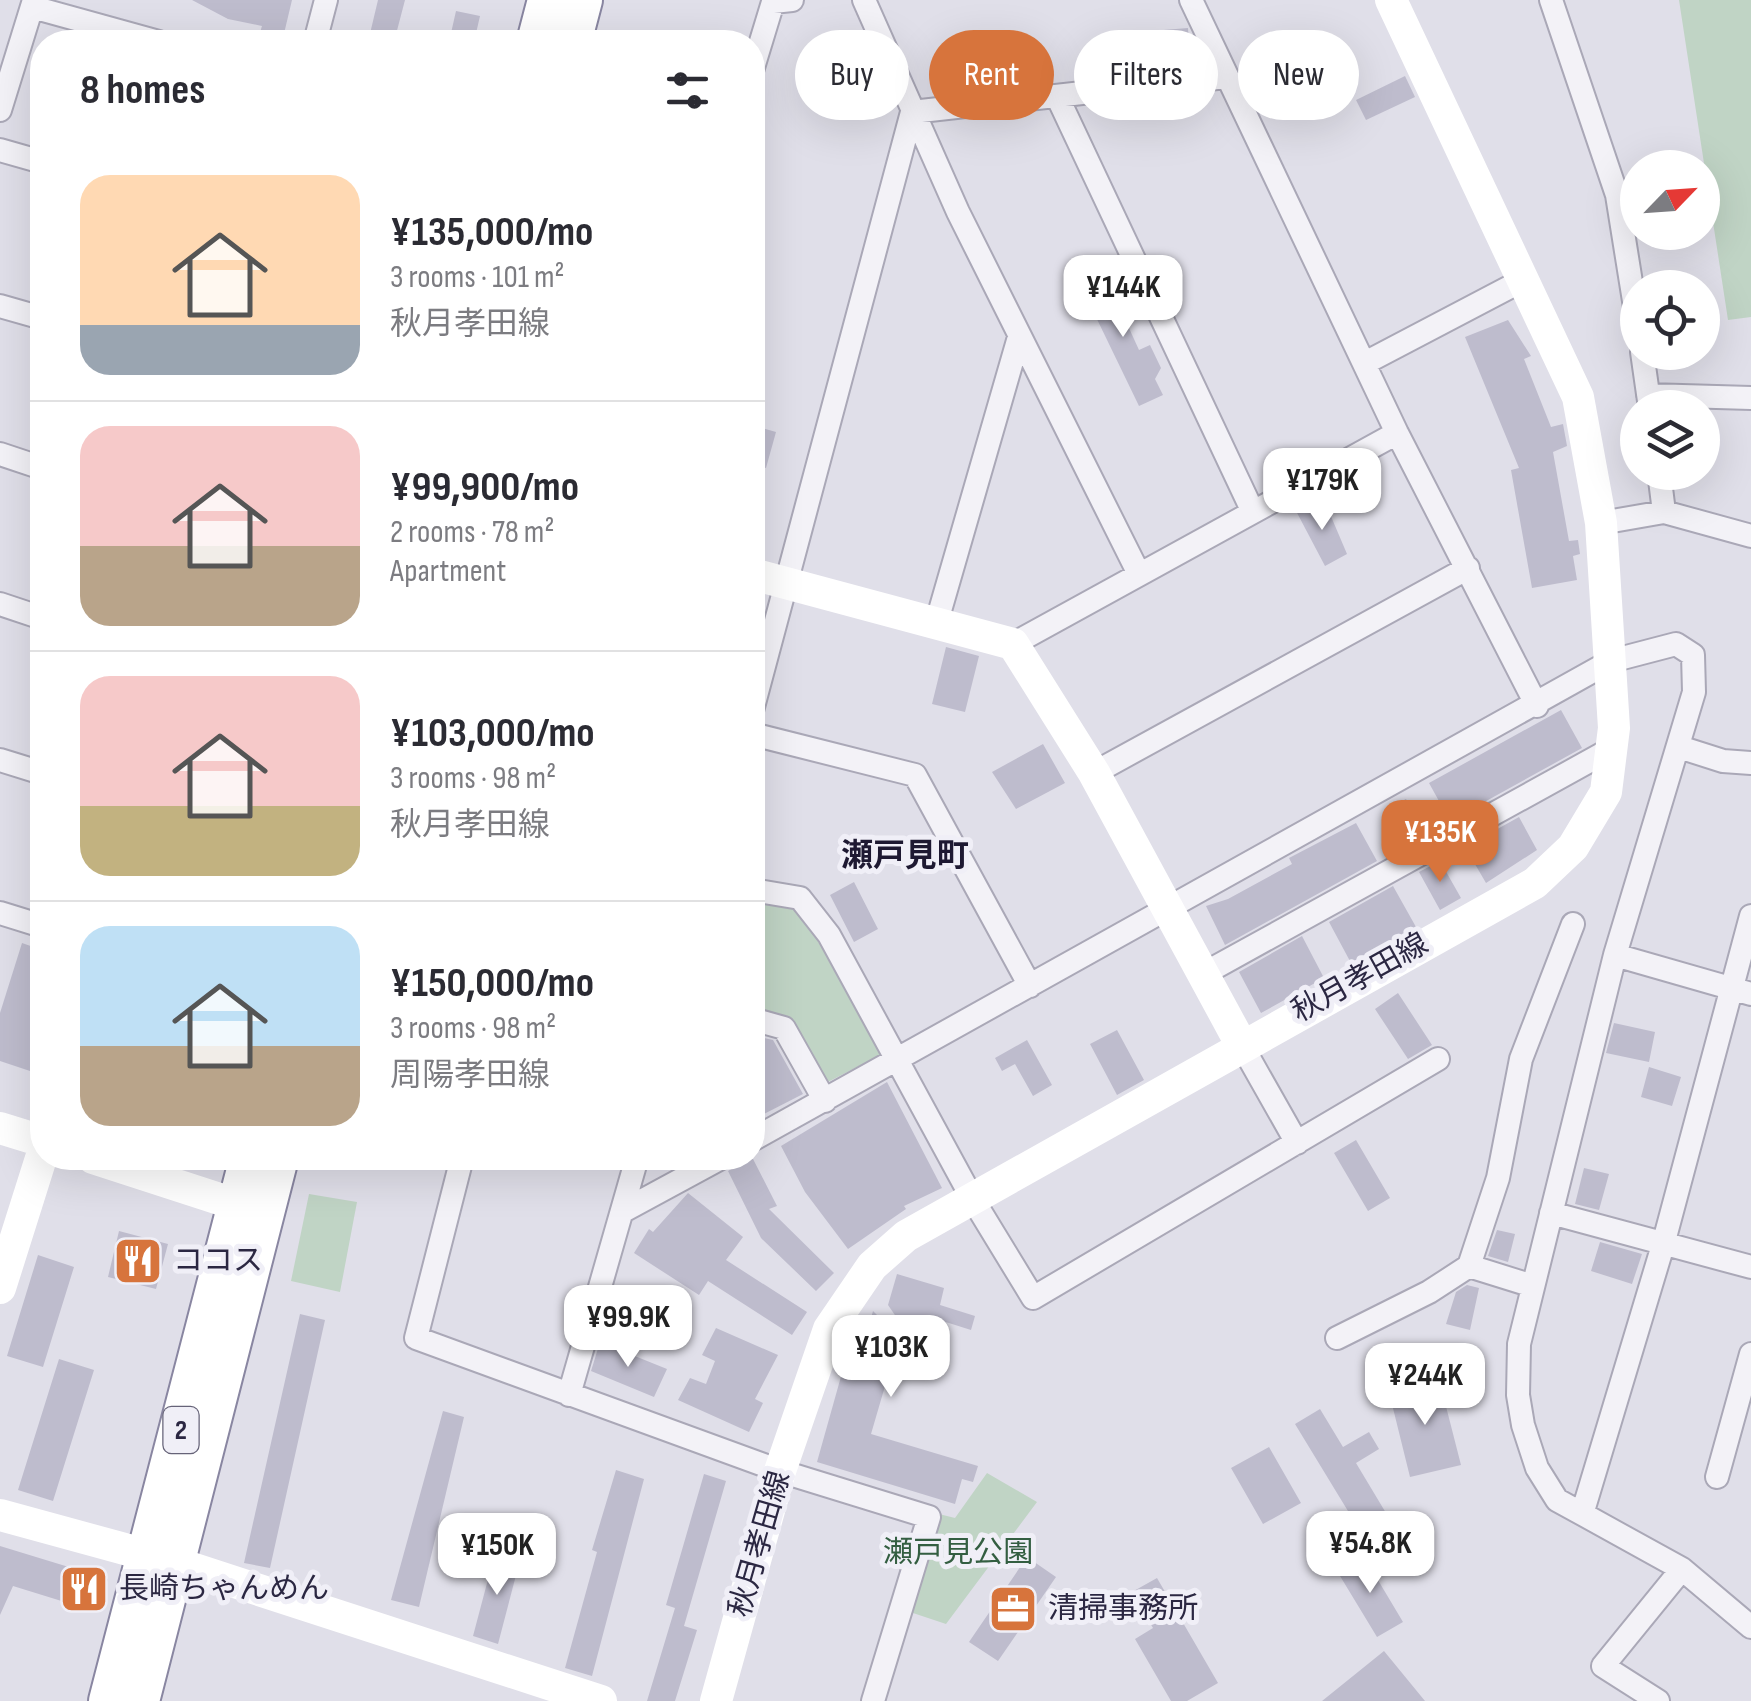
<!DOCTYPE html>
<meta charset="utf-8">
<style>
body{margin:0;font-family:"Sofia Sans Condensed","Noto Sans JP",sans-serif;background:#f2f2f3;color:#2b2b33;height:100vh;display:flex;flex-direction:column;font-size:38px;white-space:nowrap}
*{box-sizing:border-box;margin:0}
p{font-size:32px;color:#7c7c81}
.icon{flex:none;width:55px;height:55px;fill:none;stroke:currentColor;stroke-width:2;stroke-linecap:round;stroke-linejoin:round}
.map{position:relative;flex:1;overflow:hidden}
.side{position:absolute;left:30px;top:30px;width:735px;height:1140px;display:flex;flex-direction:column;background:#fff;border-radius:40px;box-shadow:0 10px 40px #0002}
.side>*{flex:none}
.guide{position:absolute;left:795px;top:30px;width:805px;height:90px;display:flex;gap:20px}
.needle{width:65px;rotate:65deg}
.tools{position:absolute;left:1620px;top:150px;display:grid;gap:20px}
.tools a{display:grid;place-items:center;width:100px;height:100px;border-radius:50%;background:#fff;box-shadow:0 10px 40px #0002;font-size:50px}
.price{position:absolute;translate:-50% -85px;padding:0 22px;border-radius:20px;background:#fff;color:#222;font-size:32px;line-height:65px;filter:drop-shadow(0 2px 5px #0008)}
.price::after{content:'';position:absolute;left:50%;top:60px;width:30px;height:22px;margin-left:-15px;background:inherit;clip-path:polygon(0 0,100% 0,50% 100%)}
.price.active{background:#d7743c;color:#fff}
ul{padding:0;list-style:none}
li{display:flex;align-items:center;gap:30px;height:250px;padding:0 50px}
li+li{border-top:2px solid #e1e1e2}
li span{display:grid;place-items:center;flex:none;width:280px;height:200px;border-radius:30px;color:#555}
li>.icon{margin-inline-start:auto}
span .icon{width:120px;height:120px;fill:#fffc;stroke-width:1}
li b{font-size:42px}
h2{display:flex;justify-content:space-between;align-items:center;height:120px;padding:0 50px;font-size:42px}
.pill{padding:0 35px;border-radius:45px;background:#fff;box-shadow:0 10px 40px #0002;font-size:35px;line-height:90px}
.pill.active{background:#d7743c;color:#fff}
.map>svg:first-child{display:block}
</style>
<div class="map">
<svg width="1751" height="1701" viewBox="0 0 1751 1701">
<rect width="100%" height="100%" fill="#e0dfe9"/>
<!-- green -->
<path fill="#c0d4c5" d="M1679 0H1751V317L1728 320Z
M752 896 794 904 816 928 884 1053 826 1083 753 1010Z
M309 1194 357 1202 340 1292 291 1281Z
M987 1473 1037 1502 946 1624 907 1611 935 1513 955 1518Z"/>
<!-- building -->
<path fill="#bebccd" d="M192 0H292L282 42H257L262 26 228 19Z
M378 0H405L394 42H368Z
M456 11 480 16 474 42H449Z
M1188 28 1190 58 1118 64 1115 34Z
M1405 76 1415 97 1366 120 1356 100Z
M1103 271 1139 350 1150 345 1161 368 1155 379 1163 395 1139 406 1079 282Z
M1508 320 1531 356 1524 359 1551 427 1563 424 1567 446 1553 452 1569 541 1578 540 1580 554 1573 556 1577 580 1532 588 1511 470 1519 468 1465 337Z
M752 425 776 432 766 468 752 464Z
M1314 499 1323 517 1330 514 1347 554 1325 566 1295 509Z
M946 647 979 656 965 712 932 704Z
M1561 710 1582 748 1450 821 1429 783Z
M1043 744 1065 783 1016 809 992 772Z
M1406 799 1425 834 1403 846 1384 810Z
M1519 817 1537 850 1486 883 1465 847Z
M1356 823 1377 861 1225 945 1206 906 1228 899 1292 864 1289 858Z
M1440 861 1461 898 1440 910 1419 872Z
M854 882 878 929 854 942 830 895Z
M1393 886 1416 927 1351 963 1329 922Z
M1302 936 1324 978 1261 1013 1239 972Z
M22 943 42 950V1075L0 1061V1013Z
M1398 993 1432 1045 1408 1059 1375 1009Z
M1614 1023 1655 1032 1649 1062 1606 1053Z
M1117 1030 1144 1080 1117 1095 1090 1044Z
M760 1037 773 1040 803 1094 752 1120V1041Z
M1027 1040 1052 1085 1033 1096 1015 1064 1002 1071 995 1058Z
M1649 1067 1681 1077 1672 1106 1641 1097Z
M887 1082 942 1188 904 1206 906 1209 848 1249 805 1192 781 1146Z
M1356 1140 1390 1198 1368 1211 1334 1153Z
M752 1157 777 1206 769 1209 834 1273 816 1291 761 1238 728 1171Z
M1584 1168 1609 1174 1599 1210 1575 1204Z
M688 1193 743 1237 726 1260 807 1312 792 1335 708 1281 699 1295 634 1253 649 1229 653 1232Z
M1497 1230 1515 1234 1508 1262 1488 1256Z
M119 1231 168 1244 156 1289 108 1277Z
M1600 1242 1642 1254 1632 1284 1591 1271Z
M38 1255 74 1267 43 1367 7 1356Z
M897 1274 944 1288 940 1305 975 1316 971 1330 933 1318 927 1340 913 1336 902 1373 890 1369 871 1434 978 1466 973 1482 962 1479 955 1504 817 1462 849 1348 861 1352 873 1311 891 1329 899 1321 888 1305Z
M619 1285 690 1317 677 1344 608 1313Z
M1467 1285 1479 1288 1470 1330 1446 1324 1456 1292Z
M300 1314 325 1320 270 1568 244 1563Z
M716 1328 778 1355 755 1399 763 1403 749 1432 678 1400 690 1378 706 1384 715 1361 702 1355Z
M600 1342 667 1369 654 1397 591 1371Z
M59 1359 94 1370 53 1501 18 1490Z
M1439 1379 1461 1465 1410 1477 1389 1392Z
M1320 1409 1343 1447 1369 1432 1379 1449 1356 1463 1392 1523 1365 1539 1295 1424Z
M443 1411 464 1417 419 1607 391 1600Z
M1269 1447 1301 1503 1263 1524 1231 1468Z
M616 1470 644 1479 592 1676 565 1668 597 1552 592 1550Z
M704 1474 726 1481 684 1626 697 1630 675 1701H647L675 1608 666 1605Z
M0 1546 108 1579 97 1612 13 1586 0 1615Z
M495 1553 520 1560 498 1644 473 1636Z
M1363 1555 1403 1622 1377 1637 1337 1571Z
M1027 1557 1056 1577 998 1661 969 1642Z
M1157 1578 1218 1683 1187 1701H1171L1135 1639 1153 1628 1132 1592Z
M1384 1651 1425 1701H1322Z"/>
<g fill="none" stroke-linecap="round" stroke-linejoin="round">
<!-- street casing -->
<g stroke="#aaa8b7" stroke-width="26">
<path id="street" d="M864 0 958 212 1139 574
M1191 0 1397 433 1537 706
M1551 0 1617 195 1638 326
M32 7 159 42
M315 42 326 0
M752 71 773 2 792 0
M1057 96 1252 510
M0 110 34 0
M912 112 1226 77
M0 150 42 162
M0 306 42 318
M1642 352 1650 408
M1365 363 1525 279
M1648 395 1751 398
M0 454 42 468
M1659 472 1664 512
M1601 523 1664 512 1751 536
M0 604 42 618
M937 621 1019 337
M1013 644 1397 433
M752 711 912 112
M752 734 915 775 1030 986
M1679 747 1723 761 1751 763
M0 760 42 773
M1094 773 1468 568
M752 890 800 898 829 935 972 1198 1033 1298 1438 1059
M0 913 42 926
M1615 955 1751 994
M1205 973 1613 748
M752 1019 784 1028 825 1101
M1241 1044 1297 1143
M752 1140 1611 661 1676 644 1693 655 1694 692 1615 955 1519 1344 1518 1395 1523 1425 1537 1468 1557 1500 1682 1569 1751 1627
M462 1158 416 1338 780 1471 929 1517 873 1701
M625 1210 721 1158
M1551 1213 1751 1267
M1469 1266 1498 1178 1521 1059 1573 924
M1337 1338 1429 1292 1469 1266 1533 1286
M569 1395 637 1158
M1717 1477 1751 1354
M1583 1511 1663 1245 1751 916
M1658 1701 1603 1666 1682 1569"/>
</g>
<!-- highway casing -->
<g stroke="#8986a1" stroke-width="44">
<path id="highway" d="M537 42 548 0
M571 42 582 0
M109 1701 250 1158
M139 1701 278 1158"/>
</g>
<!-- street -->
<use href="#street" stroke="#f3f2f7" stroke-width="22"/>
<!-- secondary -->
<path stroke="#fff" stroke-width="32" d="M752 574 1013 644 1094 773 1241 1044
M0 1128 42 1141
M93 1158 238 1205
M0 1288 42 1155
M0 1515 176 1563 601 1701
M716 1701 780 1471 829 1329 872 1266 906 1236 1535 883 1573 847 1606 792 1614 728 1601 523 1578 397 1391 0"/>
<!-- highway -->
<use href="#highway" stroke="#fff" stroke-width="40"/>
</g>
<!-- icons -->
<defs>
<g id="restaurant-square" transform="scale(2.5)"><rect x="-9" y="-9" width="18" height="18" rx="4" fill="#d7743c" stroke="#f0eff7"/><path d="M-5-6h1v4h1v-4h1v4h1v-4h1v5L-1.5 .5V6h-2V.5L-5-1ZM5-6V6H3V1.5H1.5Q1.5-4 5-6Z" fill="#fff"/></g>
<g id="office-square" transform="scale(2.5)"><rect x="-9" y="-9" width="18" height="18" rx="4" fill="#d7743c" stroke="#f0eff7"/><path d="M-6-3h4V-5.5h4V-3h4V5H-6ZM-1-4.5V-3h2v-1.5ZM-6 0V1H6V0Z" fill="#fff"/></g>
</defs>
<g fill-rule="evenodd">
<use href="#restaurant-square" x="138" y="1261"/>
<use href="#restaurant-square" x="84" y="1589"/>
<use href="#office-square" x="1013" y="1609"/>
</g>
<g text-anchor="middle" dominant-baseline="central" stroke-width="10" stroke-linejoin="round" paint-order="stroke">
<!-- shield labels -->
<rect fill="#f0eff7" stroke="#666378" stroke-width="2.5" x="163.5" y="1407" width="35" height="46" rx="8"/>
<g font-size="28" font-weight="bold" fill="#2b2742">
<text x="181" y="1430">2</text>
</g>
<!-- street labels -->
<g font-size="30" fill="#2b2742" stroke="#f0eff7">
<text transform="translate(1360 978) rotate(-29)">秋月孝田線</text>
<text transform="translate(760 1544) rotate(-74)">秋月孝田線</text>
</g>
<!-- poi labels -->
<g font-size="30" fill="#2b2742" stroke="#f0eff7" text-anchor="start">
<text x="173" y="1261">ココス</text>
<text x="119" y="1589">長崎ちゃんめん</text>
<text x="1048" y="1609">清掃事務所</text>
</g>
<!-- park labels -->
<g font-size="30" fill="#335e41" stroke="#f0eff7">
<text x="958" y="1553">瀬戸見公園</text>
</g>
<!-- neighbourhood labels -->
<g font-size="32" font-weight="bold" fill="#1e1932" stroke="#f0eff7">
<text x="905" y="856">瀬戸見町</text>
</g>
</g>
</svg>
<div class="tools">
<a><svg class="needle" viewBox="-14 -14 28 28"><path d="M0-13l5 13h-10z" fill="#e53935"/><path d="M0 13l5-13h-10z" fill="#7c7c81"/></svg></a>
<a><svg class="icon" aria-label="locate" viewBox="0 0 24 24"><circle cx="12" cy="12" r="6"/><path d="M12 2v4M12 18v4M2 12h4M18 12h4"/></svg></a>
<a><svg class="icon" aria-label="layers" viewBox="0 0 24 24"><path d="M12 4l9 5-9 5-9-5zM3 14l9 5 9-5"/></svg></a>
</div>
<b class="price" style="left:1123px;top:340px">¥144K</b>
<b class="price" style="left:1322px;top:533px">¥179K</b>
<b class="price active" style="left:1440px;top:885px">¥135K</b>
<b class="price" style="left:628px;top:1370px">¥99.9K</b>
<b class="price" style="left:891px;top:1400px">¥103K</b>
<b class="price" style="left:1425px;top:1428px">¥244K</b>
<b class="price" style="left:1370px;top:1596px">¥54.8K</b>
<b class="price" style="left:497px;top:1598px">¥150K</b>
<div class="guide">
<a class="pill">Buy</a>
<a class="pill active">Rent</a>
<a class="pill">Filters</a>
<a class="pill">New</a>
</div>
<section class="side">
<h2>8 homes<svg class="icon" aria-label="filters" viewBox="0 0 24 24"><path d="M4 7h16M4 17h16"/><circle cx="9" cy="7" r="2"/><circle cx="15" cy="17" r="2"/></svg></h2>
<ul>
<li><span style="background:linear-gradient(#ffd9b3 75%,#9aa5b1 0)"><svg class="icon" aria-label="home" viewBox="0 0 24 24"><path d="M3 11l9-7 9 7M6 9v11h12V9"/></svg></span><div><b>¥135,000/mo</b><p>3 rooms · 101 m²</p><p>秋月孝田線</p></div></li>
<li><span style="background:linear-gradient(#f6c9c9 60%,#b9a48a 0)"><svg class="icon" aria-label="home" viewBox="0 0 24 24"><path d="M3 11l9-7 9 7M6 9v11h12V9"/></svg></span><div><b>¥99,900/mo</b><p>2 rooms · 78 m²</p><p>Apartment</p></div></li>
<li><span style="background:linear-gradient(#f6c9c9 65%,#c2b280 0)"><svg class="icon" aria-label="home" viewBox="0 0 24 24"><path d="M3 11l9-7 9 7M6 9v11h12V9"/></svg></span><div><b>¥103,000/mo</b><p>3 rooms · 98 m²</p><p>秋月孝田線</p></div></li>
<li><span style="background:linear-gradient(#bfe0f5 60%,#b9a48a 0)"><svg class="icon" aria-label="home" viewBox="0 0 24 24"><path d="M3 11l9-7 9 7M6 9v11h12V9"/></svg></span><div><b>¥150,000/mo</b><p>3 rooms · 98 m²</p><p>周陽孝田線</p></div></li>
</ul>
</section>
</div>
